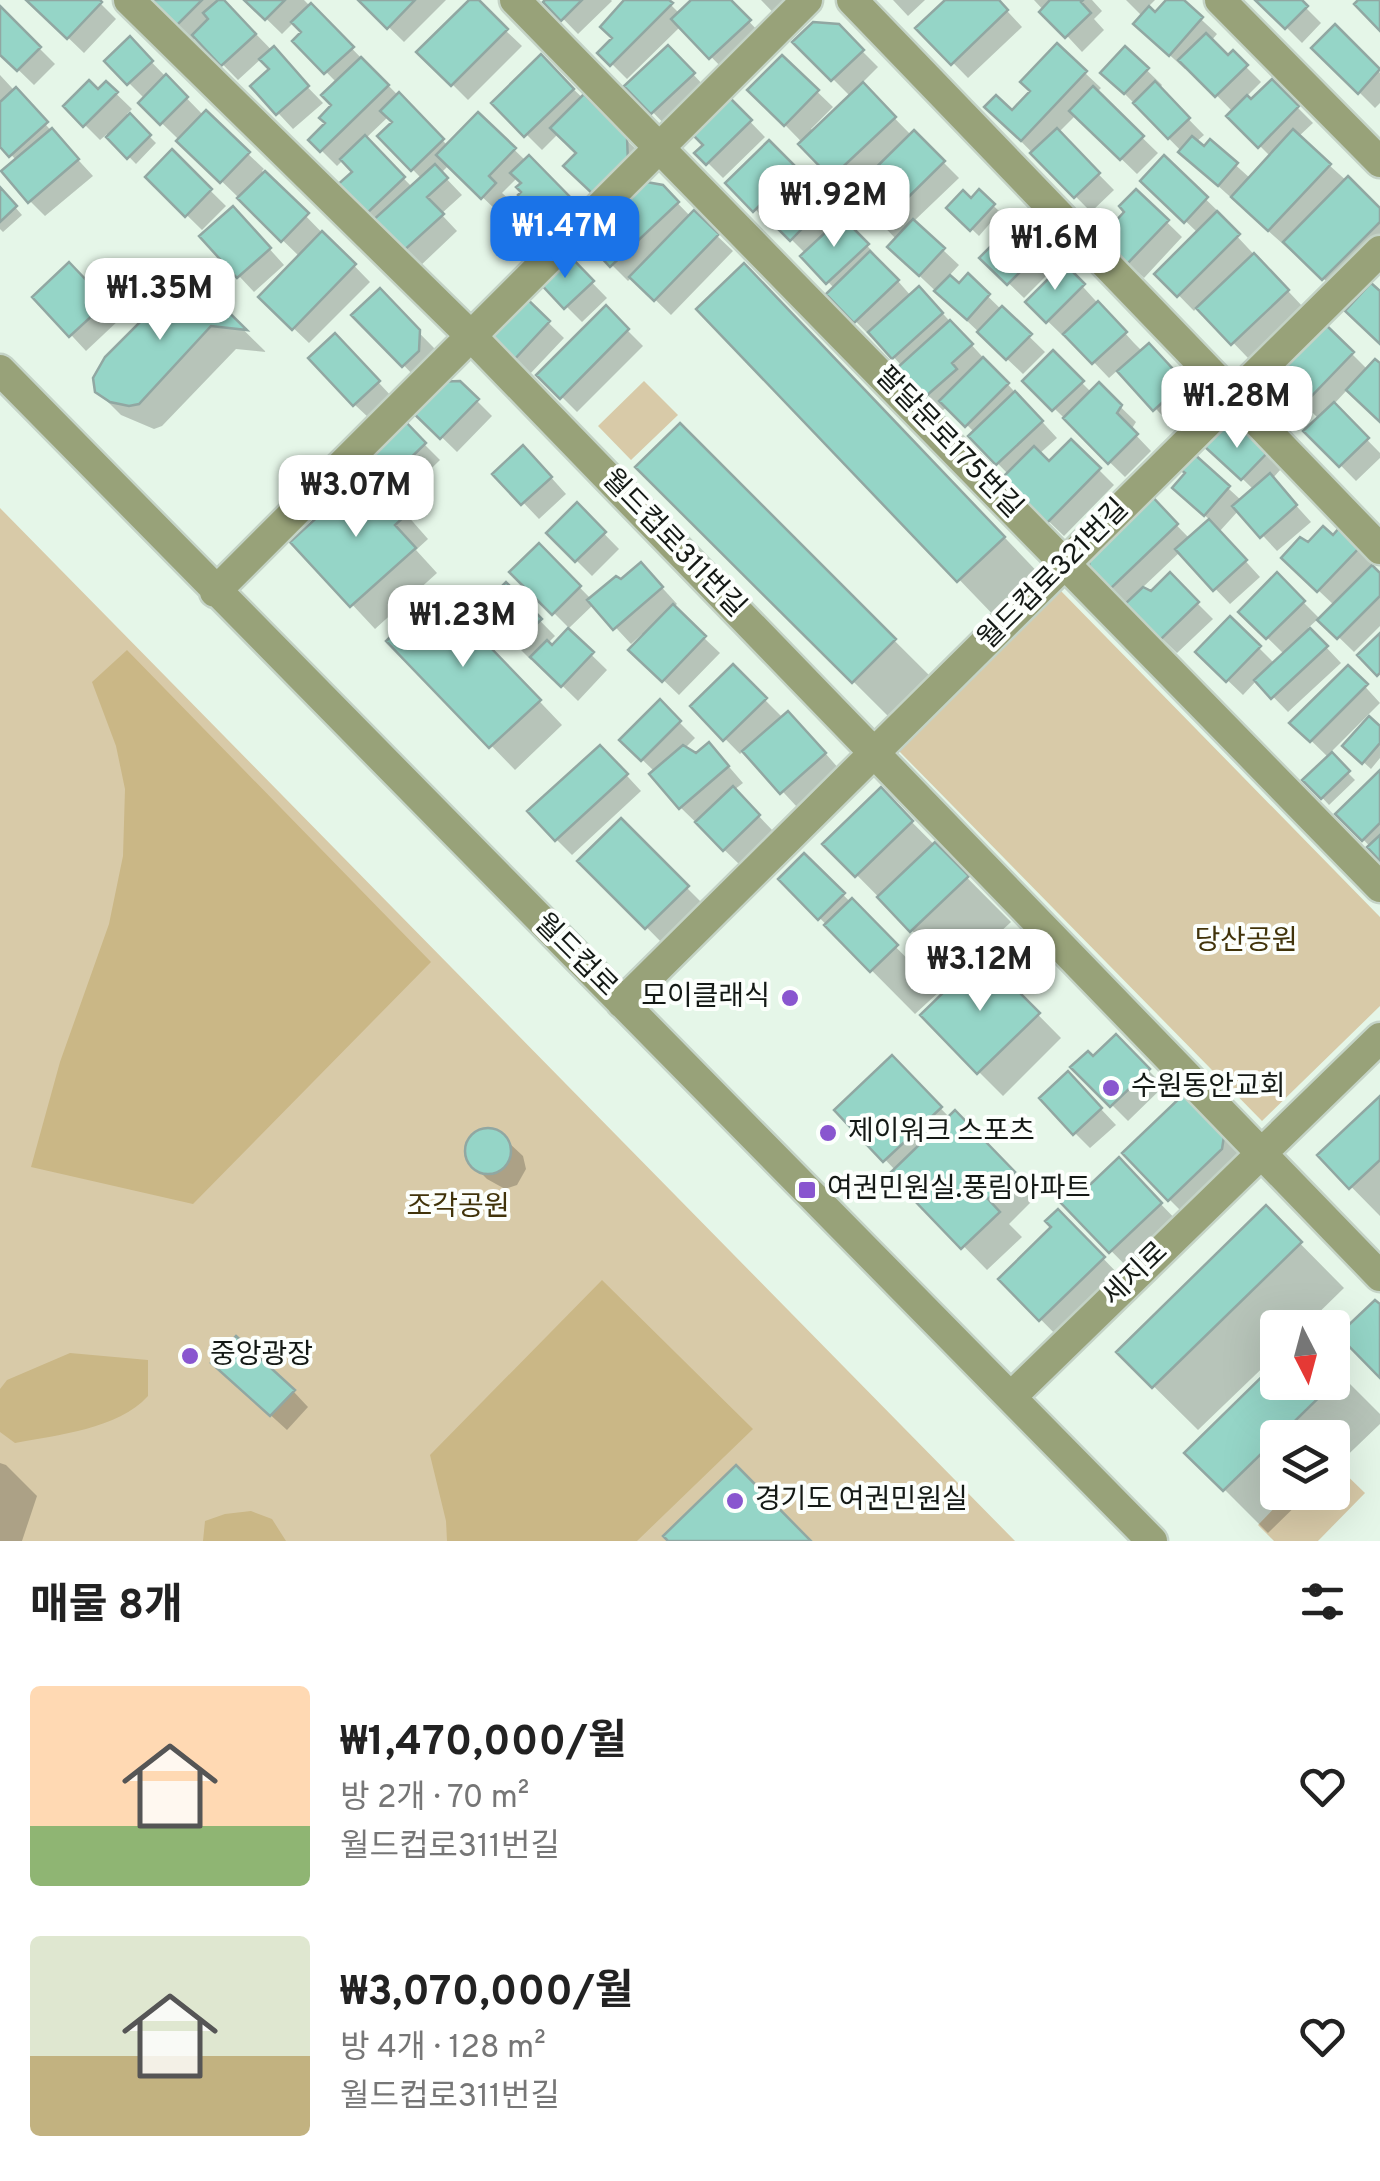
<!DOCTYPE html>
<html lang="ko">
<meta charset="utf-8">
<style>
body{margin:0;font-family:Overpass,"Noto Sans KR",sans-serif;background:#f6f6f6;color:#222;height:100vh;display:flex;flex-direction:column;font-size:38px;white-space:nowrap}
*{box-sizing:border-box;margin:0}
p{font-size:32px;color:#767676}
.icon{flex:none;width:55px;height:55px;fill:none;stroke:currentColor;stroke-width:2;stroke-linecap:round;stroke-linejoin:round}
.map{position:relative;height:1541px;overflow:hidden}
.side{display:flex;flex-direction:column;background:#fff;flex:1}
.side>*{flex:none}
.needle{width:65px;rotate:174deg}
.controls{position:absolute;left:1260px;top:1310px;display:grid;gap:20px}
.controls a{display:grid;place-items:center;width:90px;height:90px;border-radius:10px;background:#fff;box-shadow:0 10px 40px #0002;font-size:50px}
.price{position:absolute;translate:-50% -85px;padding:0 22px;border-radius:20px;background:#fff;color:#222;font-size:32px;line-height:65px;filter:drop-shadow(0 2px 5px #0008)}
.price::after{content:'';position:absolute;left:50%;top:60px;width:30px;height:22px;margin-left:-15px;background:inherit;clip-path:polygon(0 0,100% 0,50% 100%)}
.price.on{background:#1a73e8;color:#fff}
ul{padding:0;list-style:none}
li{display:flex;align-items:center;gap:30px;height:250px;padding:0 30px}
li span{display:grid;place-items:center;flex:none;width:280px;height:200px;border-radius:10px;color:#555}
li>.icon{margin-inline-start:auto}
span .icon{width:120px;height:120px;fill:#fffc;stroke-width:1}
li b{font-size:42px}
h2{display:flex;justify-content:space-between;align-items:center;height:120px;padding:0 30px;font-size:42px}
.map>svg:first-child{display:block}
</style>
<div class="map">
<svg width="1380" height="1541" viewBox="0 0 1380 1541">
<rect width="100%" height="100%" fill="#e5f6e8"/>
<!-- green -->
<path fill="#d8caa8" d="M644 381 678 415 631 460 598 426Z
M0 508 1015 1541H0Z
M1061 591 1380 917V1006L1262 1121 898 750Z
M1333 1462 1365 1493 1318 1541H1274L1258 1525 1289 1493 1332 1492Z"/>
<!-- forest -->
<path fill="#cab786" d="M127 650 431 962 193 1204 31 1167 60 1062 109 924 123 856 125 789 116 746 92 682Z
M602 1280 753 1429 637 1541H447L446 1521 430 1455Z
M70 1353 148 1360V1396C118 1429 57 1435 15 1443L0 1432V1389L7 1380Z
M251 1511 272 1519 286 1541H203L205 1521 225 1514Z"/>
<!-- shadow -->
<path fill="#0003" fill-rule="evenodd" d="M29 0H97L116 19 84 53Z
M153 0H223L323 103 293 129 253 86 272 69 262 58 238 80 196 37 193 40Z
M247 0H304L448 146 478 115 526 161 529 158 587 218 565 240 521 195 524 183 518 177 502 193 510 200 498 212 449 165 441 173 462 195 441 214 457 231 418 268 339 188 355 172 344 159 337 166 311 140 328 124 335 106 337 83 296 41 305 32 294 22 282 34ZM389 116 395 122 380 136 422 179 413 188 365 139Z
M361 0H446L404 42Z
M473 0 522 46 468 100 420 52Z
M549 0H611L612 1 578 34 547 2Z
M627 0H666L680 14 695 0H728L764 37 727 73 681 26 627 79 601 53 616 38Z
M761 0H808L786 26Z
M893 0H925L908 16Z
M948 0H997L1022 27 968 78 919 28Z
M1034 0H1092L1102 11 1094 19 1104 30 1082 52Z
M1126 0H1155L1147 8 1156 15 1169 0H1180L1217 34 1211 41 1228 58 1233 54 1261 82 1246 97 1251 103 1272 82 1313 123 1298 137 1380 211V269L1347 302 1295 250 1293 253 1197 167 1119 88 1125 49 1162 85 1159 89 1204 135 1196 142 1205 150 1211 143 1251 179 1271 157 1230 116 1233 112 1188 66 1185 69 1152 39 1143 17Z
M1259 0H1298L1321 23 1302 43Z
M0 9 55 64 34 85 0 52Z
M838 27 878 67 861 84 912 136 914 133 959 178 913 222 959 265 948 277 960 286 968 277 1045 352 1023 374 906 263 897 240 751 90 782 58 833 107 811 129 814 132 851 97 796 42Z
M1335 28 1380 73V103L1375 108 1315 48Z
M130 40 204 116 206 114 264 169 262 171 370 282 309 343 261 297 300 257 141 103 145 99 107 61Z
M668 48 708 90 668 128 628 86Z
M541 58 642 155 638 183 662 187 691 217 694 214 733 251 671 315 632 277 628 281 585 238 613 211 579 153 559 133 542 150 495 103Z
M1085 73 1101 88 1096 93 1158 153 1137 174 1076 115 1058 133 1114 190 1091 212 1003 123 1033 92Z
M0 75 93 176 45 216 30 201 17 161 0 143Z
M106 84 132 109 127 114 156 143 136 164 107 134 100 140 66 106 98 93Z
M730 101 765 137 723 178 698 153 706 145Z
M769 143 843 218 911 296 934 304 1057 438 1039 454 1049 464 1071 442 1114 485 1064 536 1005 479 1009 475 971 436 975 433 948 406 942 411 874 335 871 337 829 294 835 289 803 256 806 254 774 222 771 225 729 183Z
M172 153 226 206 202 230 148 177Z
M1164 159 1222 215 1219 217 1303 307 1248 358 1198 306 1194 311 1158 274 1198 233 1144 181Z
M0 190 22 215 3 232 0 229Z
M979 192 1000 212 979 236 950 208 971 201Z
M1136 192 1182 237 1144 278 1118 254Z
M248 225 284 265 254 292 239 276Z
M1012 229 1053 269 1024 298 983 258Z
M566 256 607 298 582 322 540 280Z
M69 266 120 319 86 351 36 297Z
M1064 266 1134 343 1143 352 1164 361 1198 399 1170 424 1119 369 1109 378 1066 333 1063 336 1028 302Z
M189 276 266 352 236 349 162 426 154 429 121 415 97 391Z
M379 292 434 348 433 367 419 381 355 315Z
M524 299 564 338 529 375 494 342Z
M606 309 643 346 577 412 540 375Z
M699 309 788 310 1047 582 1002 624Z
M1325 327 1368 370 1380 367V419L1348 389 1333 405 1380 453V458L1356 481 1307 431 1319 419 1276 377Z
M350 352 393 398 370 419 354 404Z
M1053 354 1092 393 1099 386 1136 422 1131 430 1151 451 1125 477 1026 381Z
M459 383 492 416 457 452 411 407Z
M404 424 440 460 407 492 371 456Z
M680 427 938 684 897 725 638 467Z
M1244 432 1281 469 1272 479 1311 522 1277 551 1239 510 1219 532 1260 577 1230 604 1180 552 1142 588 1151 594 1170 576 1213 619 1177 653 1091 570 1148 496 1190 539 1211 521 1191 503 1188 474 1193 456 1242 501 1254 490 1209 446Z
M539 464 566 494 539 519 496 474Z
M392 498 428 539 416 550 437 573 375 629 294 542Z
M577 506 619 549 592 576 549 533Z
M1340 531 1374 564 1371 567 1380 577V626L1354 652 1320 619 1335 606 1284 558 1309 545 1333 538Z
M539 546 592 600 656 581 677 604 672 608 720 653 679 695 632 650 645 637 642 634 631 644 594 604 569 628 513 572Z
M1277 576 1319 618 1308 628 1341 663 1288 712 1257 680 1243 695 1198 652 1230 619 1275 664 1285 655 1241 612Z
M506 586 555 636 547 644 553 648 568 632 607 670 578 701 533 657 531 660 481 610Z
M461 619 562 725 515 770 390 641Z
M733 668 783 718 804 729 840 770 797 807 744 750 740 754 693 706Z
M1348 668 1380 703 1329 754 1355 780 1329 805 1306 780 1329 758 1293 723Z
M660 703 695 738 684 749 696 756 724 761 743 783 734 790 774 832 740 865 681 808 653 774 655 772 622 740Z
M1380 729V758L1371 769 1346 746Z
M616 764 641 791 572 855 556 839Z
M1380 774V857L1339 814Z
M881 791 1011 922 955 974 826 844Z
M621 822 710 911 670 951 581 861Z
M804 856 940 991 915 1014 781 879Z
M982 958 1061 1038 1003 1096 923 1016Z
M1116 1038 1164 1086 1128 1121 1074 1067 1093 1060Z
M892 1058 950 1118 955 1114 1036 1197 1009 1224 1022 1237 987 1270 893 1174 896 1171 838 1110Z
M1083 1090 1116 1125 1090 1148 1075 1133Z
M1187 1094 1247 1156 1193 1223 1169 1199Z
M1380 1099V1216L1320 1155Z
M487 1130 506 1140 523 1156 526 1169 517 1185 505 1189 487 1179 470 1162 467 1148 474 1136Z
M1119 1161 1184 1228 1135 1275 1063 1202H1076Z
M1266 1209 1344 1288 1303 1328H1278V1353L1198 1430 1119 1352Z
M1058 1212 1126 1282 1064 1343 1001 1279 1055 1227Z
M1332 1366 1380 1414V1424L1332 1470V1438H1278V1492H1310L1268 1533 1188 1453 1278 1382H1332Z
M230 1378 293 1391 308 1407 287 1430Z
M0 1463 6 1465 37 1496 22 1541H0Z"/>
<!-- building -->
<path fill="#95d5c7" stroke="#91a7a2" stroke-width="2.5" d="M26 0H100L102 2 67 39Z
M150 0H202L176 26Z
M218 0H224L256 34 221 66 192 35 208 19 203 13Z
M244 0H285L265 20Z
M358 0H415L387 29Z
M469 0H479L508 29 451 86 416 52Z
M545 0H582L561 21 543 2Z
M624 0H669L673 3 610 66 597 53 612 38 600 27Z
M691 0H731L751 20 709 59 671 19Z
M945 0H999L1008 10 951 65 915 28Z
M1050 0H1083L1081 2 1091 13 1065 38 1039 12Z
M1166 0H1184L1203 17 1169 56 1133 24 1149 6 1155 12Z
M1255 0H1302L1308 6 1285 29Z
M1358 0H1380V31L1354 4Z
M311 3 354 47 324 74 292 41 301 32 291 22Z
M0 6 41 47 17 71 0 55Z
M813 22 839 24 864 50 831 81 792 42Z
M1335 24 1380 69 1358 94 1311 48Z
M1206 33 1228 55 1233 50 1248 65 1215 97 1178 60Z
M130 36 153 61 127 85 104 61Z
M1057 43 1087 71 1021 141 984 107 996 95 1012 110 1030 91 1020 82Z
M668 45 695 73 651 114 624 86Z
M274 46 309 86 276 115 250 86 269 69 259 59Z
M1125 46 1149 68 1124 94 1100 73Z
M541 54 574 89 524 137 491 103Z
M782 55 819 90 784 126 747 90Z
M361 57 389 85 320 152 308 140 325 123 319 118 331 105 321 95Z
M166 74 188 97 160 125 138 103Z
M1272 79 1299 106 1258 148 1226 116 1247 95 1251 99Z
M89 80 98 89 106 81 118 92 83 127 63 106Z
M1155 81 1190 118 1168 139 1133 103Z
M863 82 896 117 831 178 798 144Z
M1093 86 1144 136 1120 160 1069 111Z
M16 87 48 122 9 157 0 147V102Z
M399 92 444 139 411 171 377 136 392 122 380 111Z
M584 94 627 137 628 163 595 196 563 166 576 153 550 128Z
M730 98 752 120 706 165 694 153 703 145 692 134Z
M206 110 250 152 220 183 176 141Z
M478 112 516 148 489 176 496 183 481 199 436 155Z
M130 113 151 135 127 159 106 137Z
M52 128 79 159 28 203 1 171Z
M1057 128 1100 173 1074 198 1030 153Z
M1293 129 1331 164 1268 231 1231 197Z
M914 130 945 161 879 226 848 195Z
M365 135 405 177 363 217 335 187 352 172 340 159Z
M1192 136 1204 146 1210 139 1238 163 1218 186 1178 152Z
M769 140 797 168 753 212 725 183Z
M172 149 212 189 185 217 145 177Z
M529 155 574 201 548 226 518 195 521 192 516 187 521 183 510 173Z
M1164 155 1208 197 1184 223 1140 181Z
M435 164 448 178 427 197 444 214 400 254 371 222Z
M265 171 309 213 281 242 237 198Z
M1348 176 1380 208V222L1322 280 1283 242Z
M805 177 829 201 790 241 766 217Z
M641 181 663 185 679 202 610 267 582 237Z
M0 187 17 206 0 222Z
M979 189 995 204 970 231 946 208 963 190 971 198Z
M1136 189 1169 220 1127 264 1099 239 1124 212 1119 206Z
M233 206 271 248 237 278 199 236Z
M694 210 719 234 654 301 629 277Z
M1217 211 1240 234 1177 297 1154 274Z
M842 217 869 244 826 284 800 256Z
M913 219 945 248 919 276 887 247Z
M1012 225 1040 252 1007 285 979 258Z
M322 231 356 264 292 330 258 297Z
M870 251 899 280 854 323 826 294Z
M566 252 594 281 564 309 537 280Z
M1254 253 1289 290 1231 345 1196 308Z
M69 262 107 302 69 337 32 297Z
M744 263 1005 537 957 582 696 309Z
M1064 263 1085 284 1046 323 1025 302Z
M189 273 247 330 211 326 139 404 129 406 110 402 95 392 93 378 105 357Z
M968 273 990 294 967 320 934 291 950 275 959 283Z
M1371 283 1380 291V344L1345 311Z
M919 286 943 313 892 359 868 332Z
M380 288 420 330 419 351 402 367 351 315Z
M523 295 550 321 512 362 491 343 496 324Z
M1098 301 1127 332 1092 364 1063 334Z
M606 305 629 329 560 399 536 375Z
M1002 306 1032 334 1006 360 977 332Z
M950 320 973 344 952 363 957 369 925 397 898 367Z
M1325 324 1354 352 1302 406 1273 377Z
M335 333 380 381 353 406 308 358Z
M1149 343 1185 382 1153 411 1117 371Z
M1053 350 1084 381 1052 411 1022 381Z
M983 357 1009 383 965 427 939 401Z
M1375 359 1380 363V422L1346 390Z
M460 381 479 399 440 439 407 407 432 382Z
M1099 382 1122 405 1117 413 1138 434 1108 464 1063 418Z
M1015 391 1043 421 996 465 968 436Z
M1334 402 1369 438 1339 467 1303 431Z
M404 420 426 443 390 478 367 455Z
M680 423 896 639 852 683 635 467Z
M1224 427 1245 430 1268 452 1241 480 1205 447Z
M1071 439 1101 468 1047 523 1001 479 1034 446 1049 461Z
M523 445 552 477 521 505 492 474Z
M1193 453 1230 486 1204 516 1172 488 1185 473 1179 468Z
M368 471 407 514 395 525 416 548 350 607 290 542Z
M1270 473 1297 505 1260 538 1232 506Z
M1148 492 1178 524 1108 591 1089 571 1090 547Z
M577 502 606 532 575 562 546 533Z
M1209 519 1247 560 1213 591 1175 549Z
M1323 526 1333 535 1339 528 1360 547 1317 592 1281 558 1300 537 1308 542Z
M539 543 581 586 552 615 509 572Z
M641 562 663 587 613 630 587 600 616 576 621 579Z
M1372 565 1380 573V596L1337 639 1317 620Z
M1170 572 1199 602 1160 640 1125 604 1143 587 1151 591Z
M1277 572 1305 601 1266 639 1238 612Z
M506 582 542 619 513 646 478 610Z
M437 592 541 700 489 748 386 641Z
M673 604 706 636 662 682 628 650Z
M1230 616 1261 646 1226 682 1195 652Z
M568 628 594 652 561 687 530 657 547 640 552 645Z
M1310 628 1328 646 1271 699 1254 680Z
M1380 633V673L1377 676 1357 655Z
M733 664 767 698 723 741 690 706Z
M1348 665 1368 684 1310 742 1289 723Z
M660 699 681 721 641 761 619 740Z
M788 711 826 753 780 794 742 751Z
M1369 716 1380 726V743L1362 764 1342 746Z
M709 742 729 766 679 809 649 774 683 745 696 753Z
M600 745 628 774 555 841 527 811Z
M1332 752 1350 771 1321 799 1302 780Z
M1380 770V823L1362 841 1335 814Z
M733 786 760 815 723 851 695 822Z
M881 787 913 821 855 877 822 844Z
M621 818 689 886 645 929 577 861Z
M1380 835V861L1367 847Z
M935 842 969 876 910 932 877 897Z
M804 853 845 893 818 920 778 879Z
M852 898 898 945 870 972 824 925Z
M982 955 1040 1013 977 1074 920 1015Z
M1116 1034 1150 1069 1110 1107 1070 1067 1088 1051 1093 1056Z
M892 1055 942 1107 883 1162 834 1110Z
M1068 1071 1102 1108 1073 1135 1039 1098Z
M1187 1091 1225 1130 1222 1149 1168 1201 1122 1153Z
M1380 1096V1160L1349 1189 1317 1155Z
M955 1110 1015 1172 988 1199 1000 1212 961 1249 889 1174Z
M465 1151a23 23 0 1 1 46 0a23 23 0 1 1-46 0Z
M1119 1157 1162 1203 1109 1253 1060 1202 1070 1192 1076 1198Z
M1266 1205 1302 1242 1152 1388 1116 1352Z
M1058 1209 1105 1257 1039 1321 998 1279 1051 1227 1045 1221Z
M1375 1300 1380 1304V1378L1338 1335Z
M236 1336 295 1390 270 1416 211 1363Z
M1278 1361V1382H1332V1363L1343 1374 1223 1491 1184 1453Z
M736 1465 811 1541H668L663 1536Z"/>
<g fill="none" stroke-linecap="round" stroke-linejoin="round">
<!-- minor casing -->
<g stroke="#c4d3c6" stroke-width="35">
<path id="minor" d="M129 0 471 336 1380 1276
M515 0 1380 887
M852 0 1380 549
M1220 0 1380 162
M0 370 1152 1541
M215 592 807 0
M622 1003 1380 251
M1011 1397 1380 1038"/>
</g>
<!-- minor -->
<use href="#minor" stroke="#98a279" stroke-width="30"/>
</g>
<!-- markers -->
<g fill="#8956cf" stroke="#fcfffc" stroke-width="4">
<circle cx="790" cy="998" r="10"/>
<circle cx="1111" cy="1088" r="10"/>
<circle cx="828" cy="1133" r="10"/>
<rect x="797" y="1180" width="20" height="20" rx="5"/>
<circle cx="190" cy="1356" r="10"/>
<circle cx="735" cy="1501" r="10"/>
</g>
<g text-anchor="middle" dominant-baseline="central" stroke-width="8" stroke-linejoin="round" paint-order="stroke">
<!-- street labels -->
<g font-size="28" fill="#141915" stroke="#fcfffc">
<text transform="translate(948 443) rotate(46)">팔달문로175번길</text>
<text transform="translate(673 544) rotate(46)">월드컵로311번길</text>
<text transform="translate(1054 575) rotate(-45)">월드컵로321번길</text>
<text transform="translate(575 956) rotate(45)">월드컵로</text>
<text transform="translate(1136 1275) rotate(-44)">세지로</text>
</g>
<!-- park labels -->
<g font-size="28" fill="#41330a" stroke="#fcfffc">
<text x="1246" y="942">당산공원</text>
<text x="458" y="1208">조각공원</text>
</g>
<!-- poi labels -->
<g font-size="28" fill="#141915" stroke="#fcfffc" text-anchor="start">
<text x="770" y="998" text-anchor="end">모이클래식</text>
<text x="1131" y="1088">수원동안교회</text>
<text x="848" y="1133">제이워크 스포츠</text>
<text x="827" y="1190">여권민원실.풍림아파트</text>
<text x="210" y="1356">중앙광장</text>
<text x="755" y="1501">경기도 여권민원실</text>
</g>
</g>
</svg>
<div class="controls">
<a><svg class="needle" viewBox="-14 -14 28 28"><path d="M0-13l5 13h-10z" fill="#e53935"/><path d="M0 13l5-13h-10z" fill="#767676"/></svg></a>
<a><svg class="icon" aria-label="layers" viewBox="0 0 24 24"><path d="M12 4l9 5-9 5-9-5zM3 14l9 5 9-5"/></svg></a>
</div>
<b class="price" style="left:834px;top:250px">₩1.92M</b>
<b class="price on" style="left:565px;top:281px">₩1.47M</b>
<b class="price" style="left:1055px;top:293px">₩1.6M</b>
<b class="price" style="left:160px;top:343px">₩1.35M</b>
<b class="price" style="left:1237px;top:451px">₩1.28M</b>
<b class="price" style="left:356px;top:540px">₩3.07M</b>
<b class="price" style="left:463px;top:670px">₩1.23M</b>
<b class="price" style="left:980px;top:1014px">₩3.12M</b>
</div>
<section class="side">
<h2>매물 8개<svg class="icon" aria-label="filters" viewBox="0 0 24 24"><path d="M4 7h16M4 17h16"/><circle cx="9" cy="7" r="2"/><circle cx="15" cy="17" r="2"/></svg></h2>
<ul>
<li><span style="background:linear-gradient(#ffd9b3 70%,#8fb573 0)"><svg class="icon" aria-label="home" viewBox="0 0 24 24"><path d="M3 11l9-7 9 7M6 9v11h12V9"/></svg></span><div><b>₩1,470,000/월</b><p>방 2개 · 70 m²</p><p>월드컵로311번길</p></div><svg class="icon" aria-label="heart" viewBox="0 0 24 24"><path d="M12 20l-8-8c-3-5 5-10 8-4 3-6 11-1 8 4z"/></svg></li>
<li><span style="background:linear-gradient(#dfe7d0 60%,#c2b280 0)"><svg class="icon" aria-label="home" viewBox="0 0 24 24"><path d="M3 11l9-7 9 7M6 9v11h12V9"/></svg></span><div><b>₩3,070,000/월</b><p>방 4개 · 128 m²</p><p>월드컵로311번길</p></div><svg class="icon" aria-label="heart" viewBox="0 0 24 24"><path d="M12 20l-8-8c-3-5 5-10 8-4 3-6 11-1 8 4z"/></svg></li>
</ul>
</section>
